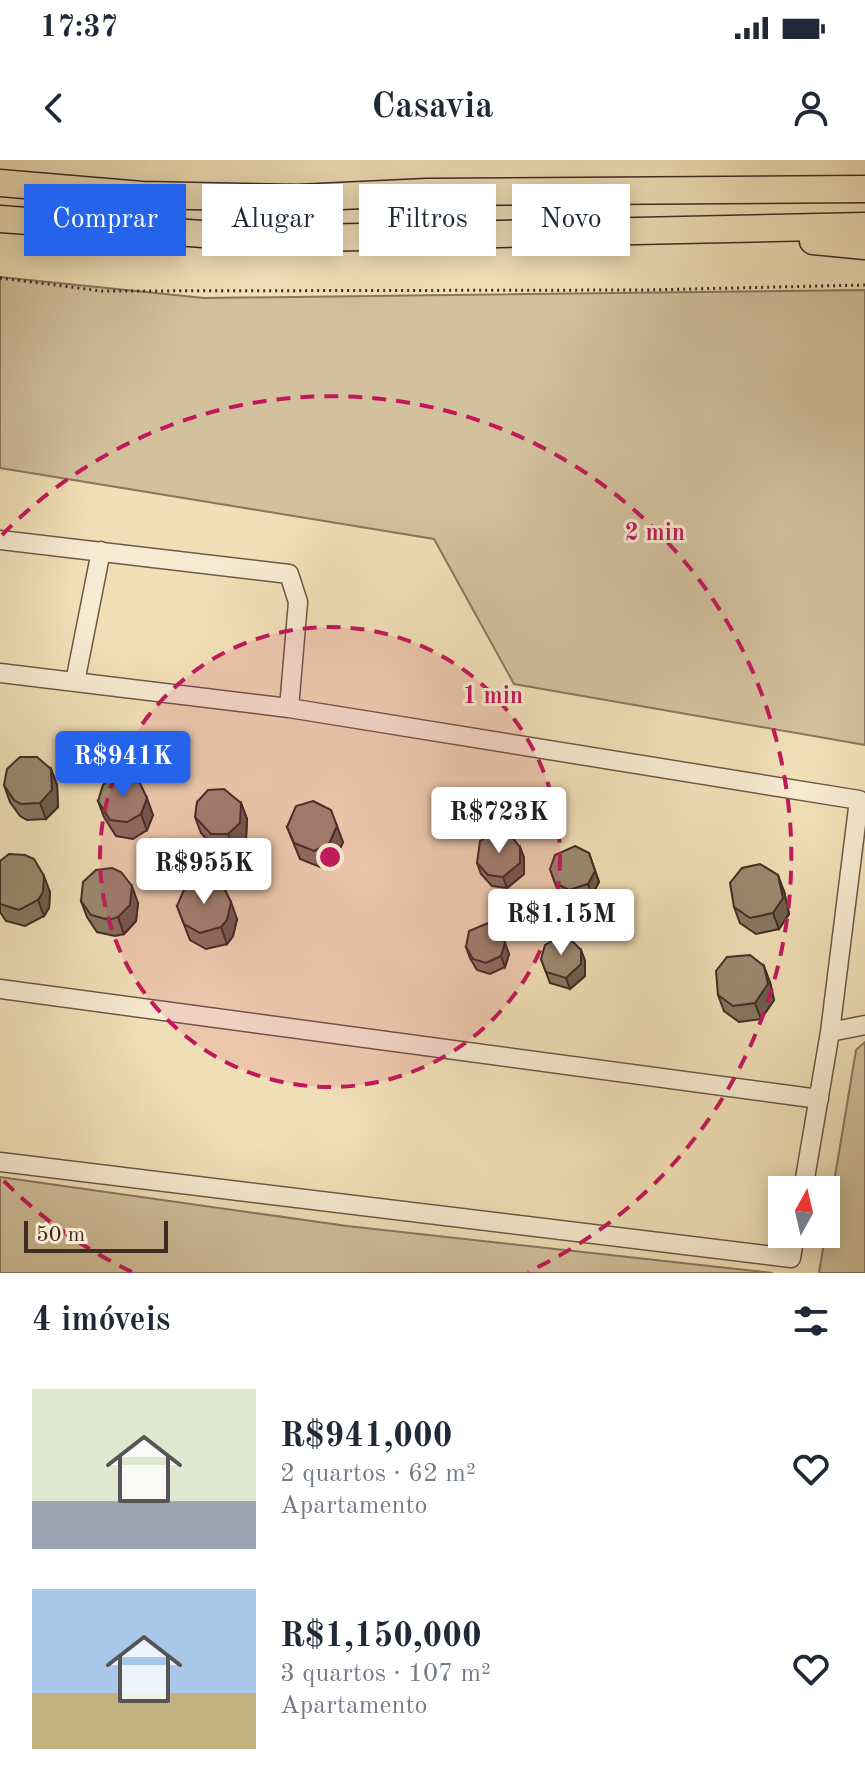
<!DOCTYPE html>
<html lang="pt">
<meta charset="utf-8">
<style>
body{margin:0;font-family:"Old Standard TT",serif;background:#f2f2f3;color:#1f2937;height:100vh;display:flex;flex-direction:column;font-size:30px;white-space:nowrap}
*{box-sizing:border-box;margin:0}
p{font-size:26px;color:#747a83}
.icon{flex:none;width:44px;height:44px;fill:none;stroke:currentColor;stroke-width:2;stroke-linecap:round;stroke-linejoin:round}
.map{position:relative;height:1113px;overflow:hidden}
.details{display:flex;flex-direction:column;background:#fff;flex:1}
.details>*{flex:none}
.guide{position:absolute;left:24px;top:24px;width:818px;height:72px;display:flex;gap:16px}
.needle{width:52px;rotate:8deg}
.controls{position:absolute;left:768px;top:1016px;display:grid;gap:16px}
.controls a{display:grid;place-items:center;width:72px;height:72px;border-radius:0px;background:#fff;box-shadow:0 4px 20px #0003;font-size:40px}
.scale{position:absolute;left:24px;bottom:20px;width:144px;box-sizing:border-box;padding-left:8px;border:4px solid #3f2c23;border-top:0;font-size:22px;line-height:28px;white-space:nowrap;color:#3f2c23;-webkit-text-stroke:6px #f6ead0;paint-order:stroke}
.price{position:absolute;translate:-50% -68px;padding:0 18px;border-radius:8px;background:#fff;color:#222;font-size:26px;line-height:52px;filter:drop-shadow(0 2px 4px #0008)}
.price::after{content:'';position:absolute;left:50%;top:48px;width:24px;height:18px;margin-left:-12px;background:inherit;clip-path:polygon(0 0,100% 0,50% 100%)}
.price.active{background:#2563eb;color:#fff}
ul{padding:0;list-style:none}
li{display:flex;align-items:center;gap:24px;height:200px;padding:0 32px}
li span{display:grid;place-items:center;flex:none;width:224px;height:160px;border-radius:0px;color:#555}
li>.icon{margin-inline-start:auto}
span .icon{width:96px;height:96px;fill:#fffc;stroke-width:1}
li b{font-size:34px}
h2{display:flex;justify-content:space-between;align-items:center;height:96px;padding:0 32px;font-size:34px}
.chip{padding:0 28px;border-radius:0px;background:#fff;box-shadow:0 4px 20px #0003;font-size:28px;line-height:72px}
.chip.active{background:#2563eb;color:#fff}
.status{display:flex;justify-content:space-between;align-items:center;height:56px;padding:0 40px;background:#fff;direction:ltr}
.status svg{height:22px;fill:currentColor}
header{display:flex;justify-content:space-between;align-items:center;height:104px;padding:0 32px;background:#fff;font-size:36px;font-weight:700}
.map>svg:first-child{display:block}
</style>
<div class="status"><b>17:37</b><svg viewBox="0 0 49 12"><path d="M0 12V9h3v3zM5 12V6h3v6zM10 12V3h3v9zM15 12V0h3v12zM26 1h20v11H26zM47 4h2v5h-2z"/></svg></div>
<header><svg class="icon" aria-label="back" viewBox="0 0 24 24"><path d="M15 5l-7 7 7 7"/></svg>Casavia<svg class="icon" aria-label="person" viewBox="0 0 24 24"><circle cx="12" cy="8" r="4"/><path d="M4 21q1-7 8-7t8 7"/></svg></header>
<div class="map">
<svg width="865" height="1113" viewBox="0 0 865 1113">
<rect width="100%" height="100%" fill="#f1dfb7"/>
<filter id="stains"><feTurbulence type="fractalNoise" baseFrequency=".0025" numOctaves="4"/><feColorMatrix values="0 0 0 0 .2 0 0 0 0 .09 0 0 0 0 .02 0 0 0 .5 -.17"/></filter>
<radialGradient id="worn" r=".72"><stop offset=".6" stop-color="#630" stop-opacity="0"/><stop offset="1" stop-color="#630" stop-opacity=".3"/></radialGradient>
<!-- green -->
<path fill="#d3c19e" stroke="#897660" stroke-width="2" d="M0 117 204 138 865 130V585L514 524 434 379 0 308Z
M865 882V1113H819L856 890Z
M0 1017 347 1066 773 1113H0Z"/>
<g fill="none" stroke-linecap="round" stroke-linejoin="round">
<!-- minor casing -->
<g stroke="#6c5948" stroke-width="21">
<path id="minor" d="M0 380 289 414 298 442 289 548
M0 513 289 548 859 640 830 872 803 1030
M75 522 101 391
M0 829 819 939
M830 872 865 865
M0 1002 791 1098 795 1074"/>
</g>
<!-- highway casing -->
<g stroke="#3f2c23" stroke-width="29">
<path id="highway" d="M0 23 142 35 298 38 427 32 865 29
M0 59 269 79 865 66
M813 81 865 86"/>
</g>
<!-- path -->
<path stroke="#3f2c23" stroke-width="3" stroke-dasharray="2 4" stroke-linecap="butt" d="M0 118 102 131 647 130 865 125"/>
<!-- minor -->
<use href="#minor" stroke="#f6ead0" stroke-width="18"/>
<!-- highway -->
<use href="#highway" stroke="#f1dfb7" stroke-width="26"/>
</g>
<!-- wall -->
<path fill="#867660" stroke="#3f2c23" stroke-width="2" d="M51 609 57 625 58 647 46 659 27 660 20 656 10 642 4 625Z
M98 641 153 655 147 670 133 679 116 676 104 657Z
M241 643 247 659 246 679 234 690 217 691 201 673 195 657Z
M287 667 343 682 335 700 320 707 300 699Z
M520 687 524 698V714L507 728 492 726 481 714 477 703Z
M589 693 599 722 592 735 573 741 559 734 550 709Z
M0 701 50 732 49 748 44 756 25 766 6 761 0 752Z
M784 731 789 754 779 769 756 774 740 763 734 747Z
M81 741 138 743 136 761 124 774 115 776 97 772 87 757Z
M177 746 237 759 233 776 227 784 206 789 190 780Z
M466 787 509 794 505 807 490 814 477 810 470 798Z
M581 790 585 801V816L570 829 550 823 541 799Z
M770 822 774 840 761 859 739 862 724 851 718 835Z"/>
<!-- shaded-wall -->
<path fill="#6d604e" stroke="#3f2c23" stroke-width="2" d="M51 609 57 625 58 647 46 659 40 643Z
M147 638 153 655 147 670 141 654Z
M241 643 247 659 246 679 234 690 228 674Z
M337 666 343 682 335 700 329 684Z
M520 687 524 698V714L507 728 503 717Z
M595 711 599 722 592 735 588 724Z
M778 715 784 731 789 754 779 769 773 753Z
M44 716 50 732 49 748 44 756 38 740Z
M132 726 138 743 136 761 124 774 118 757Z
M231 742 237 759 233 776 227 784 221 767Z
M505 783 509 794 505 807 501 796Z
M581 790 585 801V816L570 829 566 818Z
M764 806 770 822 774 840 761 859 755 843Z"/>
<!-- building -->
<path fill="#9c8970" stroke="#3f2c23" stroke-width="2" d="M20 597H37L51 609 52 630 40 643 21 644 14 640 4 625 7 609Z
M124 615 139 621 147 638 141 654 127 662 110 660 98 641 103 625 109 619Z
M224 629 241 643 240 663 228 674H211L195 657 197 642 208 630Z
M313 641 331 650 337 666 329 684 314 691 294 683 287 667 296 646Z
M493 673 511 676 520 687V703L503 717 488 715 477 703 480 681Z
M575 686 589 693 595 711 588 724 569 730 555 723 550 709 555 695Z
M9 694 25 695 34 699 44 716 43 732 38 740 19 750 0 744V701Z
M760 704 778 715 783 738 773 753 750 758 734 747 730 723 742 708Z
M112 708 121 712 132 726 130 745 118 757 109 760 91 755 81 741 83 722 96 710Z
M204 718 223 726 231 742 227 760 221 767 200 773 184 764 177 746 186 725Z
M488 763 500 770 505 783 501 796 486 803 473 799 466 787 469 771Z
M557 778 571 780 581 790V804L566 818 546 812 541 799 545 785Z
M750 795 764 806 768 824 755 843 733 846 718 835 716 811 727 797Z"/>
<!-- distance rings -->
<circle cx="330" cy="697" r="230" fill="#c2185b" fill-opacity=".12"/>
<g fill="none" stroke="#c2185b" stroke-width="4" stroke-dasharray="14 10">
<circle cx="330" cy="697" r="230"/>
<path d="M132 1112A460 460 0 0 1 2 1019M2 375A460 460 0 1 1 528 1112"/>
</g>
<circle cx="330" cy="697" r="12" fill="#c2185b" stroke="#f6ead0" stroke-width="4"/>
<g font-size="24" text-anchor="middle" font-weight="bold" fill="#c2185b" stroke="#f6ead0" stroke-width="6" stroke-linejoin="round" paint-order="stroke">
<text x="655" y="380">2 min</text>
<text x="493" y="543">1 min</text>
</g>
<rect width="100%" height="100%" filter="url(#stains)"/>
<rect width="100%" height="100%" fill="url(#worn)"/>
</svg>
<div class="controls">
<a><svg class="needle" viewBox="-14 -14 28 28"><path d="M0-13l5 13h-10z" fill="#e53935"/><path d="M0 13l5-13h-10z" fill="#747a83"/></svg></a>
</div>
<div class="scale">50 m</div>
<b class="price active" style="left:123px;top:639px">R$941K</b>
<b class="price" style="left:499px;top:695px">R$723K</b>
<b class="price" style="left:204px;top:746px">R$955K</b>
<b class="price" style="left:561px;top:797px">R$1.15M</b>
<div class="guide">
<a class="chip active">Comprar</a>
<a class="chip">Alugar</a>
<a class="chip">Filtros</a>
<a class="chip">Novo</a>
</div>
</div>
<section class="details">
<h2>4 imóveis<svg class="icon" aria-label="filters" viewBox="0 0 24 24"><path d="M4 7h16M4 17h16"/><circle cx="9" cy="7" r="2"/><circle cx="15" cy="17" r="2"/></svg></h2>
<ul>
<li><span style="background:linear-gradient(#dfe7d0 70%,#9aa5b1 0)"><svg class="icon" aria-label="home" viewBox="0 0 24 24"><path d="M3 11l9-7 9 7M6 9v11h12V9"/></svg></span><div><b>R$941,000</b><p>2 quartos · 62 m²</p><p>Apartamento</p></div><svg class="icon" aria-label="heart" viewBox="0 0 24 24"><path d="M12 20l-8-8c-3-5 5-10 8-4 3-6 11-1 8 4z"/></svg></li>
<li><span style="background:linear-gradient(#a9c7e8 65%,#c2b280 0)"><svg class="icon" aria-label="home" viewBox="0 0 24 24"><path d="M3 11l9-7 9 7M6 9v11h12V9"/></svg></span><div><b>R$1,150,000</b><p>3 quartos · 107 m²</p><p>Apartamento</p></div><svg class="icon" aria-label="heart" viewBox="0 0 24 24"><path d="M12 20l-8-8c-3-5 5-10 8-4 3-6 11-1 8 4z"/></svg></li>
</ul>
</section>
